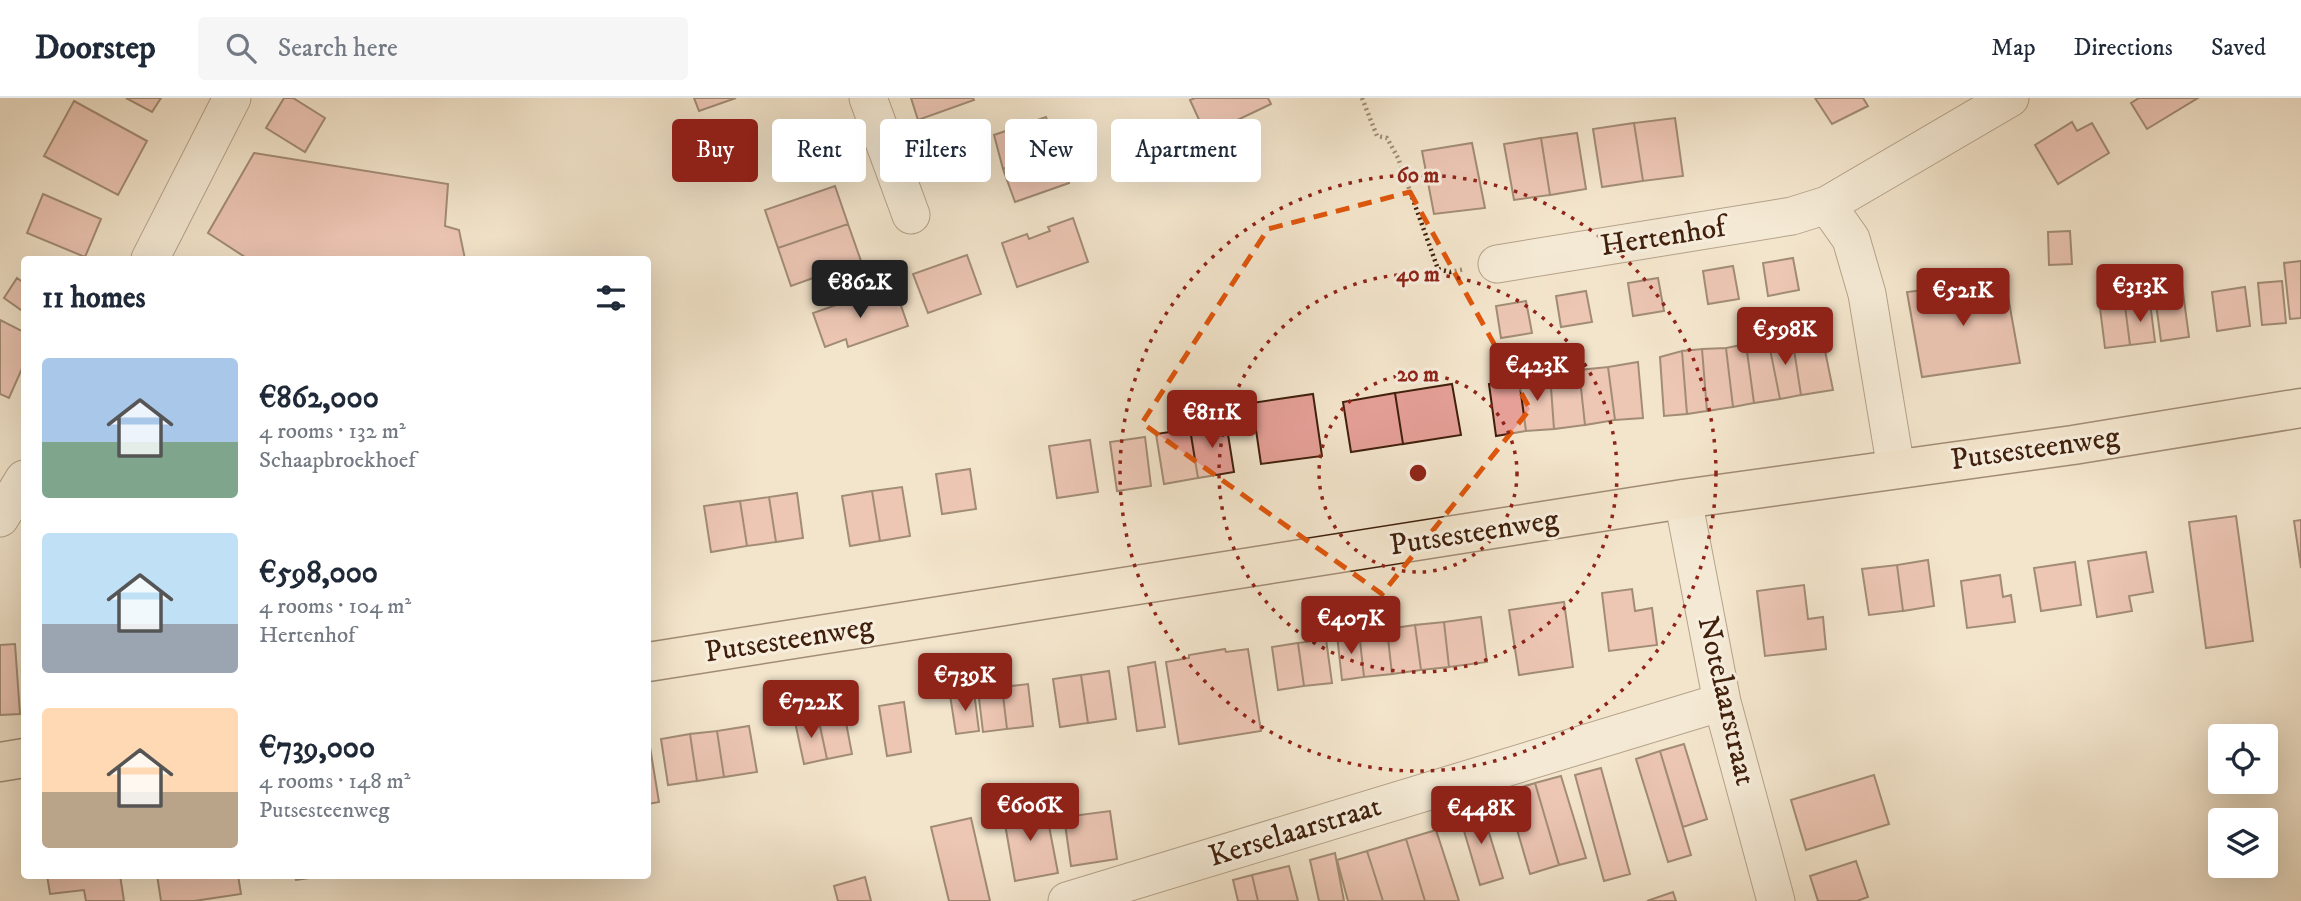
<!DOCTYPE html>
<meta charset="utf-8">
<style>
body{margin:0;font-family:"IM FELL DW Pica",serif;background:#f6f6f7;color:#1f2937;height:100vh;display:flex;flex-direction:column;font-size:26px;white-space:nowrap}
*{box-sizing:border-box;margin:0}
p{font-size:23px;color:#747a83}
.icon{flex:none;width:38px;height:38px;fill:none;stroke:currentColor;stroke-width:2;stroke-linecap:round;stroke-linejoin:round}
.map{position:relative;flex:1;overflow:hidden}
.side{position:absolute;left:21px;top:158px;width:630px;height:623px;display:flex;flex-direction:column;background:#fff;border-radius:7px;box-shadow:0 7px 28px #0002}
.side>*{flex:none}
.banner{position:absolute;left:672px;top:21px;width:665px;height:63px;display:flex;gap:14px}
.tools{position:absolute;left:2208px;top:626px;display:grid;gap:14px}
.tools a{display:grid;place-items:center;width:70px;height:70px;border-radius:7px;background:#fff;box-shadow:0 7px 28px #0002;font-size:35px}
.price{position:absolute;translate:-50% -60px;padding:0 16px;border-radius:7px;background:#8f2418;color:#fff;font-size:23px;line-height:46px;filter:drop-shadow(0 2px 4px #0008)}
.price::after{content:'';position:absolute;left:50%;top:42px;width:21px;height:16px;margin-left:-10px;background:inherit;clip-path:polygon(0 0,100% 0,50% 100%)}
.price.current{background:#222;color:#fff}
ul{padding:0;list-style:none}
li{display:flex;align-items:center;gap:21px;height:175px;padding:0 21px}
li span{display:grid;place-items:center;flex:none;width:196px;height:140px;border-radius:7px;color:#555}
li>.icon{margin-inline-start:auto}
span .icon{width:84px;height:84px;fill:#fffc;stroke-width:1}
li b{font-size:30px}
h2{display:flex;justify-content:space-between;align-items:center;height:84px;padding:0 21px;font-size:30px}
.chip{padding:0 24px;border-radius:7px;background:#fff;box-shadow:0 7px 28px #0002;font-size:24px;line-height:63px}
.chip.current{background:#8f2418;color:#fff}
header{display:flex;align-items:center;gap:42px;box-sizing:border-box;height:98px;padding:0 35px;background:#fff;border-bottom:2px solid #e0e1e3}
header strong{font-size:33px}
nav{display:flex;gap:38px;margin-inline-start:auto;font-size:24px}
.search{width:490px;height:63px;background:#f6f6f7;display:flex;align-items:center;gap:18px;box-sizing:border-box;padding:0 24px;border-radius:7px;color:#747a83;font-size:26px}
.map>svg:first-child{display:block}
</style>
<header>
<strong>Doorstep</strong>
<div class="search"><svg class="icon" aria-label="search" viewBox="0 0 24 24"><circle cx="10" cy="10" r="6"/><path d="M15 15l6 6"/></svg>Search here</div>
<nav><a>Map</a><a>Directions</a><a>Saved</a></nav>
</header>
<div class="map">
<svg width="2301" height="803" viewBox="0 0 2301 803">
<rect width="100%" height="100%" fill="#f3e5cc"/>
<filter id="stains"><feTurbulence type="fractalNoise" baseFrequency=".00286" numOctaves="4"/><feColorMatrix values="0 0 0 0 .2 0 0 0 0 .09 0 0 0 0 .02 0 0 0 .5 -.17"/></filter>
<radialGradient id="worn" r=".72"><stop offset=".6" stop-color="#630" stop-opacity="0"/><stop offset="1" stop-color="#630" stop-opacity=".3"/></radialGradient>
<!-- building -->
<path fill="#e6a098" stroke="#40200c" stroke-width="2" d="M126 0H161L152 14Z
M284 0H293L325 20 305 54 266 30Z
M694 0H736L699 13Z
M911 0H973L974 2 918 22Z
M1195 0H1268L1271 6 1206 37 1190 2Z
M1815 0H1863L1868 8 1832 26Z
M2139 0H2198L2147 31 2131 5Z
M74 3 147 43 118 97 44 58Z
M1046 19 1052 35 1065 30 1071 46 1003 71 994 37Z
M1675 20 1683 78 1643 83 1634 25Z
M2072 24 2077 33 2092 25 2109 55 2058 86 2035 47Z
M1634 25 1643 83 1602 89 1593 31Z
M1577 35 1586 91 1550 97 1541 40Z
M1541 40 1550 97 1514 102 1504 46Z
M1472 45 1485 110 1434 116 1422 53Z
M1071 46 1078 63 1064 67 1069 85 1015 104 1003 71Z
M254 55 448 86 445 128 459 132 465 161H248L208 135Z
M835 88 848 126 778 150 765 112Z
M43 96 101 121 85 159 27 135Z
M1073 120 1088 164 1017 189 1002 145 1027 136 1029 141 1050 133 1048 129Z
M848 126 861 163 791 188 778 150Z
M2070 133 2072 166 2049 167 2048 134Z
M967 157 981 196 928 215 913 176Z
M1793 160 1799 192 1768 198 1763 165Z
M2301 163V220L2290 221 2284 165Z
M1733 168 1739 201 1708 206 1703 173Z
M17 180 24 185V214L4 200Z
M1658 180 1664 213 1633 218 1628 185Z
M2005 182 2020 265 1922 279 1907 194Z
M2282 183 2286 225 2262 227 2258 185Z
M2182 187 2189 239 2161 243 2154 191Z
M2245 189 2250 228 2217 233 2212 194Z
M1586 193 1592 224 1561 229 1556 198Z
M873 194 877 206 898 199 908 228 848 249 846 241 825 249 813 215Z
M1526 203 1532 235 1501 240 1496 208Z
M2150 204 2155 244 2130 247 2125 208Z
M2125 208 2130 247 2105 250 2100 210Z
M0 222 24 234V266L9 300 0 296Z
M1821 233 1833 292 1801 297 1792 239Z
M1792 239 1801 297 1780 301 1768 241Z
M1768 241 1780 301 1754 305 1746 246Z
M1746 246 1754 305 1733 309 1726 250Z
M1726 250 1733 309 1707 313 1702 251Z
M1702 251 1707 313 1687 316 1682 253Z
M1682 253 1687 316 1664 318 1660 259Z
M1638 264 1643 320 1615 322 1608 269Z
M1608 269 1615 322 1585 327 1579 272Z
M1579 272 1585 327 1554 331 1550 276Z
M1550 276 1554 331 1526 333 1519 280Z
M1519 281 1526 333 1496 338 1489 286Z
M1452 286 1461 337 1403 346 1395 295Z
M1395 295 1403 346 1351 354 1343 304Z
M1313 296 1322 358 1261 366 1252 305Z
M1226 324 1234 374 1198 380 1190 331Z
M1190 331 1198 380 1164 386 1156 336Z
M1145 339 1151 388 1117 393 1110 344Z
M1090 342 1098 394 1057 400 1049 348Z
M970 371 976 411 942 416 936 376Z
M902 389 910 438 880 443 872 393Z
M872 393 880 443 850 448 842 398Z
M797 395 803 440 776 444 769 399Z
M769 399 776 444 747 448 740 403Z
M740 403 747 448 711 454 704 408Z
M2236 418 2253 543 2206 550 2189 424Z
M2301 422V470L2294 423Z
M2146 454 2153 494 2129 498 2132 513 2097 519 2088 463Z
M1928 462 1934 508 1903 513 1897 467Z
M2075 464 2081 507 2041 513 2034 470Z
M1897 467 1903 513 1869 517 1862 471Z
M2000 477 2003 499 2011 497 2015 524 1967 530 1961 483Z
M1804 487 1808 521 1823 519 1826 551 1765 558 1757 493Z
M1632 491 1635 513 1652 510 1657 547 1609 553 1602 495Z
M1564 504 1573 569 1519 577 1509 512Z
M1481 519 1487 564 1449 569 1444 524Z
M1444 524 1449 569 1421 572 1415 527Z
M1415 527 1421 572 1392 576 1387 531Z
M1387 531 1392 576 1364 579 1359 534Z
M1359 534 1364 579 1342 582 1337 537Z
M1326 541 1332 585 1304 588 1298 545Z
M1298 545 1304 588 1278 592 1272 549Z
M15 546 20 616 0 617V547Z
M1225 551 1226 554 1248 551 1261 633 1179 646 1166 564 1189 560V557Z
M1155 564 1165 629 1137 633 1128 569Z
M1109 573 1116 621 1088 625 1081 577Z
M1081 577 1088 625 1060 629 1053 581Z
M1028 586 1033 628 1007 631 1002 589Z
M1002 589 1007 631 983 634 978 592Z
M974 594 979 633 956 636 950 597Z
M904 604 911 654 887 658 879 608Z
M844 614 852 656 827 661 818 619Z
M818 619 827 661 804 666 795 624Z
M749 628 757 674 724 679 717 633Z
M717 633 724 679 697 683 690 636Z
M690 636 697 683 668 687 661 641Z
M648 643H649L659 704 648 706Z
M1684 646 1707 721 1683 729 1660 653Z
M1660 653 1691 757 1668 764 1636 661Z
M1601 670 1630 776 1604 783 1575 677Z
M1874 677 1889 726 1806 752 1791 702Z
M1561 678 1586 760 1559 767 1535 685Z
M1535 685 1559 767 1530 776 1506 694Z
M1045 707 1058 775 1015 783 1003 715Z
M1481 709 1503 780 1480 787 1459 716Z
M1110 713 1117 761 1071 768 1064 719Z
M971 720 990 803H949L931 729Z
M1436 732 1459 803H1425L1406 741Z
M1406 741 1425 803H1383L1367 753Z
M1367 753 1383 803H1348L1337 762Z
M1335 755 1344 803H1319L1310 762Z
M1856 763 1868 799 1857 803H1818L1810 778Z
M1289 768 1298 803H1258L1252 777Z
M47 777H120L124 803H86L84 792 50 796Z
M157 777H238L241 796 194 803H161Z
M295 777H331L296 782Z
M1252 777 1258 803H1238L1233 782Z
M865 779 871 803H838L834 788Z
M1673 794 1676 803H1647Z"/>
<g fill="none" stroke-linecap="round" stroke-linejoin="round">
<!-- minor casing -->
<g stroke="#6d513c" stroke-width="39">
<path id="minor" d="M868 0 911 117
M1827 107 1851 141 1867 196 1896 371
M150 161 232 0
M1497 166 1792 118 1827 107 2010 0
M1683 401 1722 604 1776 803
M0 420 24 381
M1067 803 1722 604"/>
</g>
<!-- major casing -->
<g stroke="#40200c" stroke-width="41">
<path id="major" d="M648 564 1683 401 2073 347 2301 310
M0 664 24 660"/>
</g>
<!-- path -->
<path stroke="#40200c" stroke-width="4.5" stroke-dasharray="2 3.5" stroke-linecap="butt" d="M1362 0 1377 38 1387 40 1398 60 1438 171 1450 174 1465 171"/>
<!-- minor -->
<use href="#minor" stroke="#f7eede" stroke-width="37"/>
<!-- major -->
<use href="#major" stroke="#f3e5cc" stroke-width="38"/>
</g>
<!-- marked area -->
<path d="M0 0H2301V803H0ZM1410 94 1530 311 1382 496 1142 325 1268 131Z" fill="#f3e5cc" fill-opacity=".55" fill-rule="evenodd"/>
<path fill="none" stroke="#e0560c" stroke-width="5" stroke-dasharray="14 9" stroke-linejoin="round" d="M1410 94 1530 311 1382 496 1142 325 1268 131Z"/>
<!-- distance rings -->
<g fill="none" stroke="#8f2418" stroke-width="3.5" stroke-dasharray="3.5 7">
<circle cx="1418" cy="375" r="99"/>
<circle cx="1418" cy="375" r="199"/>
<circle cx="1418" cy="375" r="298"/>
</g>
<g text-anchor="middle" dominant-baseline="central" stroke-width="6" stroke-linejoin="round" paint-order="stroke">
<!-- street labels -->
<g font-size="30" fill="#40200c" stroke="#f7eede">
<text transform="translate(1663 139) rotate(-9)">Hertenhof</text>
<text transform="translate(2035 351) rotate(-8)">Putsesteenweg</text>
<text transform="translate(1474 435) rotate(-9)">Putsesteenweg</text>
<text transform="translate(789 542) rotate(-9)">Putsesteenweg</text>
<text transform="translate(1726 603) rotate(77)">Notelaarstraat</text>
<text transform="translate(1295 734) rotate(-17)">Kerselaarstraat</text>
</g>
</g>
<circle cx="1418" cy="375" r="10" fill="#8f2418" stroke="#f7eede" stroke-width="3.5"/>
<g font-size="21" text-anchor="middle" font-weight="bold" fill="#8f2418" stroke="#f7eede" stroke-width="6" stroke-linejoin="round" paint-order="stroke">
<text x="1418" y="84">60 m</text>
<text x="1418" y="183">40 m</text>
<text x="1418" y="283">20 m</text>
</g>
<rect width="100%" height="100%" filter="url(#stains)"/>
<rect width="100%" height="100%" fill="url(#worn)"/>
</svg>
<div class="tools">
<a><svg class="icon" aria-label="locate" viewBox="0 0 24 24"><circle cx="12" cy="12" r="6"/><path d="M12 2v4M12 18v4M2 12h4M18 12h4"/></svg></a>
<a><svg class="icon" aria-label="layers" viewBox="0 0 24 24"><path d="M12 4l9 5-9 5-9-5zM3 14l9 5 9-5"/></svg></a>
</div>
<b class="price current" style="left:860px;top:222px">€862K</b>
<b class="price" style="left:2140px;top:226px">€313K</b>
<b class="price" style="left:1963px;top:230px">€521K</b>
<b class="price" style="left:1785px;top:269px">€598K</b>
<b class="price" style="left:1537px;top:305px">€423K</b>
<b class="price" style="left:1212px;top:352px">€811K</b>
<b class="price" style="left:1351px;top:558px">€407K</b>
<b class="price" style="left:965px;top:615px">€739K</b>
<b class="price" style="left:811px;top:642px">€722K</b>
<b class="price" style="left:1030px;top:745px">€606K</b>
<b class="price" style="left:1481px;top:748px">€448K</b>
<div class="banner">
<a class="chip current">Buy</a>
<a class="chip">Rent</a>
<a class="chip">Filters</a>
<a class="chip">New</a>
<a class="chip">Apartment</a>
</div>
<section class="side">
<h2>11 homes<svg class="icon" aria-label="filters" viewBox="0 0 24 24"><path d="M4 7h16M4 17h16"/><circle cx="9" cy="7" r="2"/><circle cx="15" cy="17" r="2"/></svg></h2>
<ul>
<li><span style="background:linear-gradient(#a9c7e8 60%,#7fa58c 0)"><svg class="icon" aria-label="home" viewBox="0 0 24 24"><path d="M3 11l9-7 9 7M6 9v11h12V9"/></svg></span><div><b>€862,000</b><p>4 rooms · 132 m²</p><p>Schaapbroekhoef</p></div></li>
<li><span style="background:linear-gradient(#bfe0f5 65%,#9aa5b1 0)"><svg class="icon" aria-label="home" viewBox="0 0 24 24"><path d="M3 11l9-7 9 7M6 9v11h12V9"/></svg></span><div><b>€598,000</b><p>4 rooms · 104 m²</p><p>Hertenhof</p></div></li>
<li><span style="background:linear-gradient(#ffd9b3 60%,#b9a48a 0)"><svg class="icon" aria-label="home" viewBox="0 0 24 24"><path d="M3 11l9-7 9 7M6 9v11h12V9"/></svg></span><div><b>€739,000</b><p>4 rooms · 148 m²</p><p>Putsesteenweg</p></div></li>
</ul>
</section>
</div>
